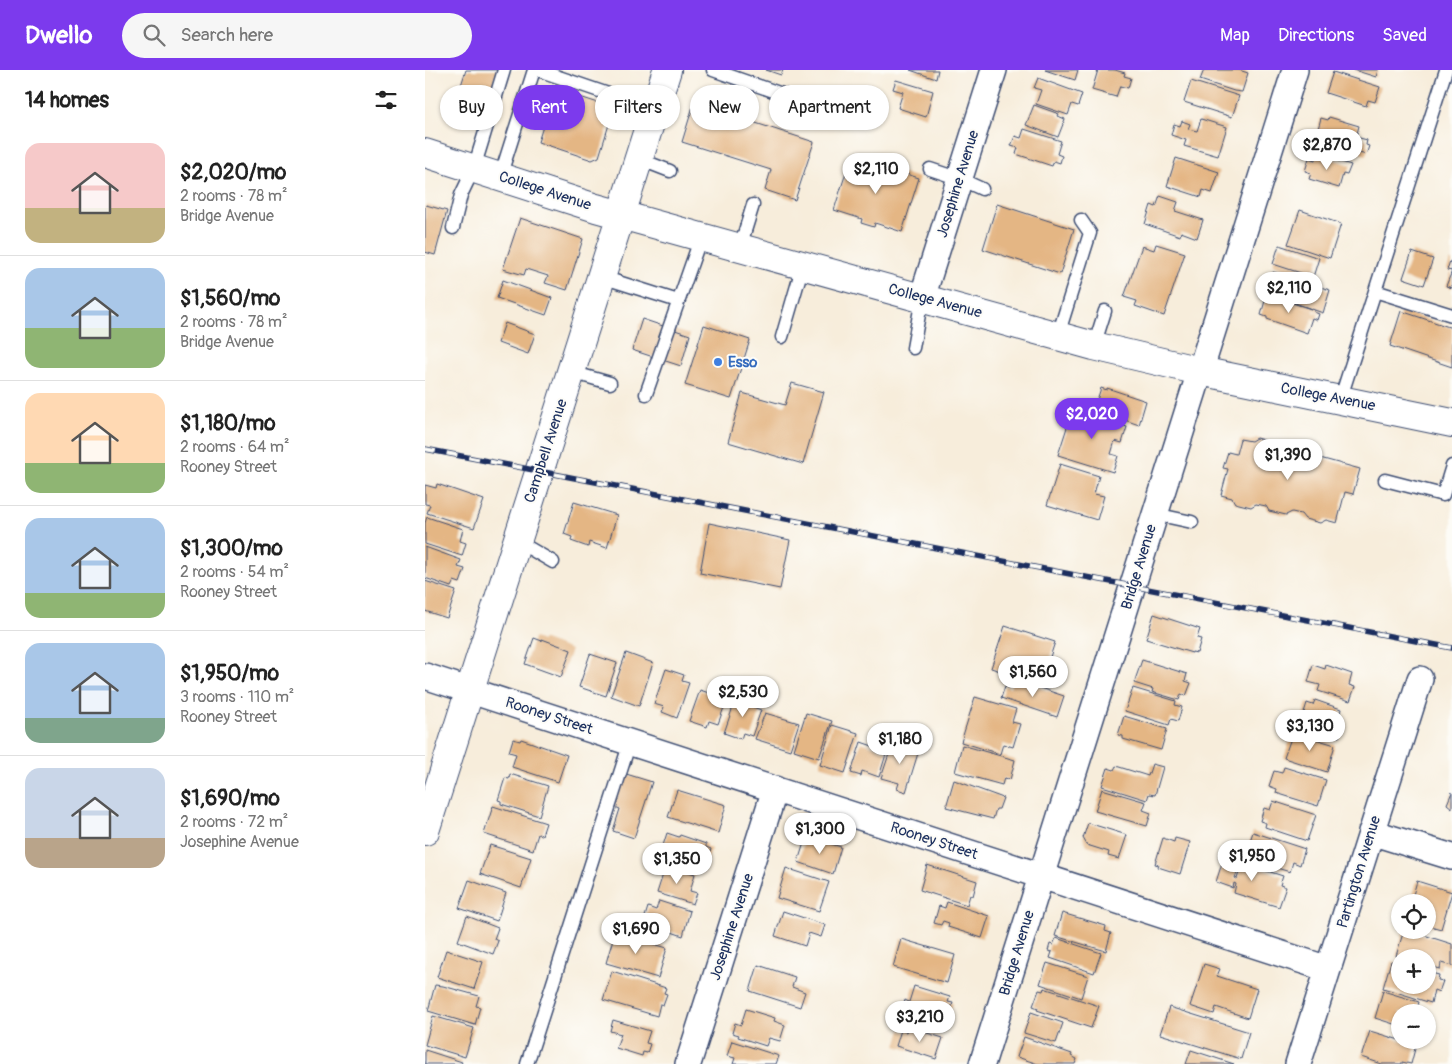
<!DOCTYPE html>
<meta charset="utf-8">
<style>
body{margin:0;font-family:Pangolin,sans-serif;background:#f6f6f6;color:#222;height:100vh;display:flex;flex-direction:column;font-size:19px;white-space:nowrap}
*{box-sizing:border-box;margin:0}
p{font-size:16px;color:#767676}
.icon{flex:none;width:28px;height:28px;fill:none;stroke:currentColor;stroke-width:2;stroke-linecap:round;stroke-linejoin:round}
.map{position:relative;flex:1;overflow:hidden}
.sheet{display:flex;flex-direction:column;background:#fff;width:425px}
.sheet>*{flex:none}
.top-card{position:absolute;left:15px;top:15px;width:475px;height:45px;display:flex;gap:10px}
.tools{position:absolute;left:966px;top:824px;display:grid;gap:10px}
.tools a{display:grid;place-items:center;width:45px;height:45px;border-radius:50%;background:#fff;box-shadow:0 1px 4px #0004;font-size:25px}
.price{position:absolute;translate:-50% -42px;padding:0 11px;border-radius:18px;background:#fff;color:#222;font-size:16px;line-height:32px;filter:drop-shadow(0 1px 2px #0008)}
.price::after{content:'';position:absolute;left:50%;top:30px;width:15px;height:11px;margin-left:-8px;background:inherit;clip-path:polygon(0 0,100% 0,50% 100%)}
.price.active{background:#7c3aed;color:#fff}
ul{padding:0;list-style:none}
li{display:flex;align-items:center;gap:15px;height:125px;padding:0 25px}
li+li{border-top:1px solid #e0e0e0}
li span{display:grid;place-items:center;flex:none;width:140px;height:100px;border-radius:15px;color:#555}
li>.icon{margin-inline-start:auto}
span .icon{width:60px;height:60px;fill:#fffc;stroke-width:1}
li b{font-size:21px}
h2{display:flex;justify-content:space-between;align-items:center;height:60px;padding:0 25px;font-size:21px}
.pill{padding:0 18px;border-radius:22px;background:#fff;box-shadow:0 1px 4px #0004;font-size:18px;line-height:45px}
.pill.active{background:#7c3aed;color:#fff}
header{display:flex;align-items:center;gap:30px;box-sizing:border-box;height:70px;padding:0 25px;background:#7c3aed;color:#fff}
header strong{font-size:24px}
nav{display:flex;gap:28px;margin-inline-start:auto;font-size:18px}
.search{width:350px;height:45px;background:#f6f6f6;display:flex;align-items:center;gap:12px;box-sizing:border-box;padding:0 18px;border-radius:28px;color:#767676;font-size:19px}
main{display:flex;flex:1;min-height:0}
.map>svg:first-child{display:block}
</style>
<header>
<strong>Dwello</strong>
<div class="search"><svg class="icon" aria-label="search" viewBox="0 0 24 24"><circle cx="10" cy="10" r="6"/><path d="M15 15l6 6"/></svg>Search here</div>
<nav><a>Map</a><a>Directions</a><a>Saved</a></nav>
</header>
<main>
<section class="sheet">
<h2>14 homes<svg class="icon" aria-label="filters" viewBox="0 0 24 24"><path d="M4 7h16M4 17h16"/><circle cx="9" cy="7" r="2"/><circle cx="15" cy="17" r="2"/></svg></h2>
<ul>
<li><span style="background:linear-gradient(#f6c9c9 65%,#c2b280 0)"><svg class="icon" aria-label="home" viewBox="0 0 24 24"><path d="M3 11l9-7 9 7M6 9v11h12V9"/></svg></span><div><b>$2,020/mo</b><p>2 rooms · 78 m²</p><p>Bridge Avenue</p></div></li>
<li><span style="background:linear-gradient(#a9c7e8 60%,#8fb573 0)"><svg class="icon" aria-label="home" viewBox="0 0 24 24"><path d="M3 11l9-7 9 7M6 9v11h12V9"/></svg></span><div><b>$1,560/mo</b><p>2 rooms · 78 m²</p><p>Bridge Avenue</p></div></li>
<li><span style="background:linear-gradient(#ffd9b3 70%,#8fb573 0)"><svg class="icon" aria-label="home" viewBox="0 0 24 24"><path d="M3 11l9-7 9 7M6 9v11h12V9"/></svg></span><div><b>$1,180/mo</b><p>2 rooms · 64 m²</p><p>Rooney Street</p></div></li>
<li><span style="background:linear-gradient(#a9c7e8 75%,#8fb573 0)"><svg class="icon" aria-label="home" viewBox="0 0 24 24"><path d="M3 11l9-7 9 7M6 9v11h12V9"/></svg></span><div><b>$1,300/mo</b><p>2 rooms · 54 m²</p><p>Rooney Street</p></div></li>
<li><span style="background:linear-gradient(#a9c7e8 75%,#7fa58c 0)"><svg class="icon" aria-label="home" viewBox="0 0 24 24"><path d="M3 11l9-7 9 7M6 9v11h12V9"/></svg></span><div><b>$1,950/mo</b><p>3 rooms · 110 m²</p><p>Rooney Street</p></div></li>
<li><span style="background:linear-gradient(#c9d6e8 70%,#b9a48a 0)"><svg class="icon" aria-label="home" viewBox="0 0 24 24"><path d="M3 11l9-7 9 7M6 9v11h12V9"/></svg></span><div><b>$1,690/mo</b><p>2 rooms · 72 m²</p><p>Josephine Avenue</p></div></li>
</ul>
</section>
<div class="map">
<svg width="1027" height="994" viewBox="0 0 1027 994">
<rect width="100%" height="100%" fill="#fdfcf7"/>
<filter id="ink" filterUnits="userSpaceOnUse"><feTurbulence type="fractalNoise" baseFrequency=".02" numOctaves="2"/><feDisplacementMap in="SourceGraphic" scale="10" xChannelSelector="R" yChannelSelector="G"/><feConvolveMatrix kernelMatrix="1 2 1 2 8 2 1 2 1" color-interpolation-filters="sRGB"/></filter>
<filter id="wash" filterUnits="userSpaceOnUse"><feTurbulence type="fractalNoise" baseFrequency=".0096" numOctaves="4" result="noise"/><feDisplacementMap in="SourceGraphic" scale="20" xChannelSelector="R" yChannelSelector="G"/><feGaussianBlur stdDeviation="1.12" result="paint"/><feColorMatrix in="noise" values="0 0 0 0 0 0 0 0 0 0 0 0 0 0 0 0 0 1.4 0 .05"/><feComposite in="paint" operator="in"/></filter>
<g filter="url(#wash)">
<rect width="100%" height="100%" fill="#f7eddb"/>
<g id="blocks">
<!-- building -->
<path fill="#e4b684" d="M41 0H73L56 56 26 46Z
M341 0H358L356 5Z
M485 0H513L511 9Z
M620 0H653L650 10Z
M673 0H690L700 3 699 6 706 8 703 18 695 16 691 27 667 20Z
M779 0H814L823 3 817 22 809 21 775 10Z
M929 0H953L951 7Z
M908 2 955 17 950 32 943 30 941 36 901 23Z
M613 8 657 24 653 36 647 34 643 45 611 34 616 20 609 18Z
M471 10 508 21 501 47 473 38 478 22 468 19Z
M766 11 814 26 807 47 759 32Z
M130 19 189 38 174 87 167 90 113 72Z
M269 33 389 72 370 130 340 120 346 100 257 72Z
M609 35 634 44 633 46 640 49 633 67 601 55Z
M904 47 934 56 931 67 942 70 941 75 944 76 941 85 896 71 897 69 891 66 896 48 903 50Z
M776 49 802 57 793 86 759 76 761 70 746 65 749 54 755 56 757 51 765 54 763 59 772 61Z
M599 59 636 71 632 84 637 86 635 93 629 91 627 96 591 84 593 78 586 76 590 66 596 68Z
M892 84 926 95 922 105 918 104 914 118 884 109 886 103 880 101 884 88 890 90Z
M426 87 494 108 477 162 450 153 449 157 436 153 437 149 409 140Z
M751 88 794 102 787 123 778 120 776 127 742 116Z
M735 126 753 132 750 141 778 150 772 168 756 162 755 166 720 154 726 135 731 137Z
M572 134 649 159 635 204 558 179Z
M1 135 22 141 10 185 0 182V138Z
M875 140 916 154 905 188 863 174Z
M95 148 158 169 142 220 120 213 123 206 101 199 99 205 78 199Z
M731 174 760 183 739 246 710 236 712 231 699 227 717 176 729 180Z
M854 175 894 188 888 207 848 194Z
M987 182 1008 189 999 215 978 208Z
M1025 191H1027V218L1021 216 1027 201 1022 200Z
M848 202 905 220 898 243 842 223Z
M78 210 127 228 121 245 72 228Z
M841 227H849L889 240V242L894 244 892 250 887 248 882 263 842 249V247L836 245Z
M976 241 1027 258V297L965 276Z
M217 249 265 265 256 296 207 280Z
M80 253 110 264 103 284 73 273Z
M279 255 325 270 306 329 260 315Z
M367 313 399 322 378 394 303 372 317 323 360 335Z
M676 318 682 320V318L721 331 714 355 669 339Z
M648 339 702 357 697 373 690 371 686 384 693 386 688 402 633 385Z
M831 368 846 372 850 377 871 382 876 379 891 382 895 388 935 399 928 424 920 422 912 453 901 450 895 453 880 449 876 444 867 442 861 445 844 441 841 436 831 434 826 437 810 433 807 428 796 425 803 399 798 398 803 382 811 384 815 369 826 371Z
M635 394 674 406 669 424 679 426 672 450 622 435Z
M12 414 59 430 49 458 2 443 5 435 0 434V415L11 418Z
M149 432 192 445 182 478 164 472 163 477 146 471 147 467 139 464Z
M2 447 38 459 35 471 41 473 37 486 0 474V453Z
M284 453 365 470 355 519 275 503Z
M0 477 36 490 33 497 40 499 35 513 29 511 26 517 0 508Z
M0 511 31 521 22 548 0 541Z
M729 544 775 559 772 568 776 569 772 583 767 582V583L721 569Z
M580 556 630 572 623 593 613 589 606 611 566 598Z
M109 568 117 571V569L146 580 136 607 100 594Z
M201 583 228 593 214 636 186 626Z
M165 584 192 593 181 626 154 617Z
M717 590 762 604 760 611 766 613 761 626 756 624 754 630 727 622 728 619 709 613Z
M888 595 900 599 901 595 927 604 924 615 930 617 925 631 893 621 895 615 883 612Z
M241 599 259 605 257 611 264 613 252 648 237 642 239 637 229 634Z
M588 609 639 626 632 647 576 628 580 616 585 618Z
M708 618 751 631 750 635 757 637 753 651 746 649 744 655 700 641Z
M275 620 302 629 293 654 284 651 282 657 264 651Z
M316 626 330 630 328 637 336 640 327 666 318 663 316 669 299 663 310 631 314 632Z
M550 627 591 639 587 652 595 654 588 677 578 674 575 684 536 672Z
M890 630 916 639 913 650 919 652 914 667 881 657 883 651 877 649 882 633 888 635Z
M340 643 374 653 365 680 330 669Z
M381 643 407 651 394 688 369 680Z
M699 646 742 659 736 680 698 669V666L693 665Z
M407 655 433 663 420 703 395 695Z
M868 662 910 675 902 702 859 688Z
M88 669 95 671 96 669 142 685 133 712 87 697 91 684 84 682Z
M436 672 462 681 454 707 437 701 436 706 426 703Z
M468 672 494 680 481 722 472 719 474 713 456 708Z
M537 675 590 690 585 710 579 708 577 715 530 702Z
M727 694 738 697 730 725 724 724 722 730 677 716 683 698 689 700 691 696 723 706Z
M859 697 901 710 893 736 851 723 852 719 844 716 849 701 857 703Z
M198 703 227 712 209 768 188 761 195 739 188 736Z
M85 704 123 716 114 746 76 734V731L73 730 80 708 84 709Z
M529 710 578 728 574 739H571L568 749 521 737Z
M677 719 721 732 718 740 726 743 722 756 670 741Z
M252 720 301 735 293 763 243 747Z
M1027 722V738L1022 734Z
M848 731 891 745 882 771 840 757 841 753 835 751 839 738 845 740Z
M68 736 121 753 117 765 113 764 108 780 59 764Z
M663 753 702 765 694 789 683 786 684 782 662 775 658 768Z
M828 762 880 779 875 795 868 792 865 802 819 788Z
M242 763 254 767 255 765 281 774V777L286 779 282 792 277 790 273 801 246 792 247 789 235 785Z
M381 766 416 777 408 804 373 792Z
M738 768 749 772 750 768 765 772 755 804 733 797 734 795 730 794Z
M65 775 106 788 96 818 55 804Z
M799 787 816 792 810 808 812 809 817 793 858 806 855 815 861 817 854 837 809 823 811 814 809 813 808 818 791 812Z
M241 795 270 804 265 821 272 823 268 834 232 823Z
M502 795 552 811 548 826 545 825 542 835 495 820Z
M361 798 404 812 394 841 352 828Z
M44 810 81 823 72 851 34 838Z
M992 811 1027 822 1016 859 1002 855V832H986Z
M234 831 265 841 258 866 226 855 227 853 219 850 223 837 231 840Z
M522 832 564 846 557 868 523 857 524 853 518 851 516 855 509 853 514 836 520 838Z
M358 841 400 855 396 867 384 863 380 876 350 866Z
M637 843 681 856 680 861 686 863 681 881 630 866Z
M42 846 73 858 69 869 73 871 68 884 33 871Z
M979 860H983L1027 874V896L1016 893 1015 899 1002 896V888H977L971 886Z
M190 862 242 878 233 908 181 893Z
M631 868 676 883 669 903 625 888 627 882 623 881 625 874 628 875Z
M476 869 530 885 522 913 468 897Z
M21 880 58 892 49 919 12 907Z
M966 891 975 893V915H1002V902L1014 905 1013 910 1018 911 1014 922 1009 920 1006 933 958 918Z
M622 893 663 906 656 928 615 914Z
M779 894 795 899 792 906 832 919 823 948 791 937 789 944 765 936Z
M333 895 370 907 367 917 380 922 375 937 325 921Z
M187 901 241 918 239 923 242 924 238 935 235 934 232 946 178 930Z
M10 915 18 916 54 926 51 936 55 937 50 955 3 941Z
M489 916 525 927 523 932 528 933 525 942 521 940 517 952 482 940V938L478 937 480 930 484 932Z
M619 918 674 936 666 958 612 940 613 938 608 936 614 920 618 921Z
M958 921 994 932 991 942H975V956L950 948Z
M744 937 824 962 816 989 735 964Z
M321 939 350 948 349 951 360 955 355 971 344 968 341 976 313 967 314 965 307 963 310 953 316 955Z
M606 942 638 953 631 973 599 963Z
M8 946 49 958 40 987 0 975Z
M188 950 225 961 221 973 225 974 222 983 218 982 217 986 191 978 196 964 185 961Z
M483 957 518 968 511 989 471 976 476 960 481 962Z
M945 961 991 975 986 994 977 992V994H957L936 987Z
M599 967 647 984 646 986 652 989 650 994H613L592 987Z
M307 971 354 986 351 994H308L310 988 302 986Z
M0 980 37 992 36 994H0Z
M766 980 809 994H761Z"/>
</g>
</g>
<g filter="url(#ink)">
<use href="#blocks" fill-opacity="0" stroke="#3c4c71" stroke-width="1"/>
<g fill="none" stroke-linecap="round" stroke-linejoin="round">
<!-- service casing -->
<g stroke="#3c4c71" stroke-width="15">
<path id="service" d="M113 0 230 40
M288 0 377 31
M214 89 245 101
M505 99 535 109 557 119
M75 107 109 0
M28 158 36 125 49 98 79 0
M315 177 328 135
M177 207 253 231
M950 221 1027 245
M633 265 665 163 656 150
M357 267 378 195
M669 276 680 241
M488 278 497 228
M146 302 185 313
M221 324 276 167
M915 330 1021 0
M960 410 1018 425 1027 396
M730 444 767 452
M92 471 128 492
M102 994 205 672"/>
</g>
<!-- minor casing -->
<g stroke="#3c4c71" stroke-width="28">
<path id="minor" d="M497 228 569 0
M0 606 903 899
M946 762 1027 787
M263 994 350 719
M557 994 870 0
M873 994 995 609"/>
</g>
<!-- tertiary casing -->
<g stroke="#3c4c71" stroke-width="30">
<path id="tertiary" d="M0 83 171 138 669 276 775 301 1027 353
M0 761 242 0"/>
</g>
<!-- service -->
<use href="#service" stroke="#fff" stroke-width="12"/>
<!-- minor -->
<use href="#minor" stroke="#fff" stroke-width="25"/>
<!-- tertiary -->
<use href="#tertiary" stroke="#fff" stroke-width="28"/>
<!-- rail casing -->
<g stroke="#1b2f5e" stroke-width="5.5">
<path id="rail" d="M0 379 1027 578"/>
</g>
<!-- rail -->
<use href="#rail" stroke="#fdfcf7" stroke-width="4" stroke-dasharray="11" stroke-linecap="butt"/>
</g>
</g>
<!-- markers -->
<circle fill="#3f7fe0" stroke="#fdfcf7" stroke-width="2" cx="293" cy="292" r="5"/>
<g text-anchor="middle" dominant-baseline="central" stroke-width="4" stroke-linejoin="round" paint-order="stroke">
<!-- street labels -->
<g font-size="15" fill="#1b2f5e" stroke="#fdfcf7">
<text transform="translate(533 114) rotate(-73)">Josephine Avenue</text>
<text transform="translate(120 121) rotate(18)">College Avenue</text>
<text transform="translate(510 231) rotate(15)">College Avenue</text>
<text transform="translate(903 327) rotate(11)">College Avenue</text>
<text transform="translate(121 381) rotate(-72)">Campbell Avenue</text>
<text transform="translate(714 497) rotate(-73)">Bridge Avenue</text>
<text transform="translate(124 646) rotate(18)">Rooney Street</text>
<text transform="translate(509 771) rotate(18)">Rooney Street</text>
<text transform="translate(934 802) rotate(-73)">Partington Avenue</text>
<text transform="translate(307 857) rotate(-72)">Josephine Avenue</text>
<text transform="translate(592 883) rotate(-73)">Bridge Avenue</text>
</g>
<!-- shop labels -->
<g font-size="15" font-weight="bold" fill="#366cbe" stroke="#fdfcf7" text-anchor="start">
<text x="303" y="292">Esso</text>
</g>
</g>
</svg>
<div class="tools">
<a><svg class="icon" aria-label="locate" viewBox="0 0 24 24"><circle cx="12" cy="12" r="6"/><path d="M12 2v4M12 18v4M2 12h4M18 12h4"/></svg></a>
<a>+</a>
<a>−</a>
</div>
<b class="price" style="left:902px;top:101px">$2,870</b>
<b class="price" style="left:451px;top:125px">$2,110</b>
<b class="price" style="left:864px;top:244px">$2,110</b>
<b class="price active" style="left:667px;top:370px">$2,020</b>
<b class="price" style="left:863px;top:411px">$1,390</b>
<b class="price" style="left:608px;top:628px">$1,560</b>
<b class="price" style="left:318px;top:648px">$2,530</b>
<b class="price" style="left:885px;top:682px">$3,130</b>
<b class="price" style="left:475px;top:695px">$1,180</b>
<b class="price" style="left:395px;top:785px">$1,300</b>
<b class="price" style="left:827px;top:812px">$1,950</b>
<b class="price" style="left:252px;top:815px">$1,350</b>
<b class="price" style="left:211px;top:885px">$1,690</b>
<b class="price" style="left:495px;top:973px">$3,210</b>
<div class="top-card">
<a class="pill">Buy</a>
<a class="pill active">Rent</a>
<a class="pill">Filters</a>
<a class="pill">New</a>
<a class="pill">Apartment</a>
</div>
</div>
</main>
